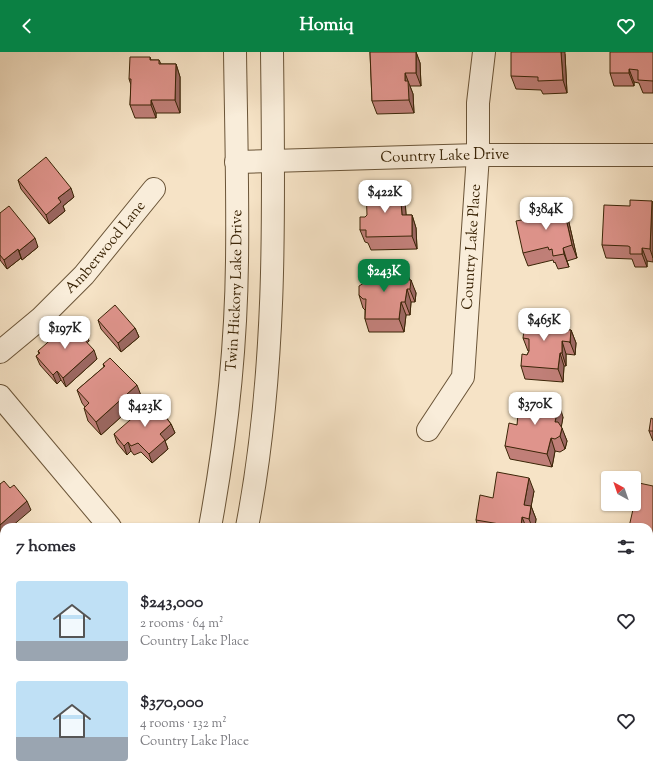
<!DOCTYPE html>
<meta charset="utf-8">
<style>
body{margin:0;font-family:"Sorts Mill Goudy",serif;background:#f2f2f3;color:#2b2b33;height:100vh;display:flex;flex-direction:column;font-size:15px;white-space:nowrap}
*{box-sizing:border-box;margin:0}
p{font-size:13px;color:#7c7c81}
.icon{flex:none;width:22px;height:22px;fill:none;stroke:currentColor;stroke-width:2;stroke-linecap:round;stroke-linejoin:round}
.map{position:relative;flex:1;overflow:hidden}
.details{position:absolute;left:0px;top:471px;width:653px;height:256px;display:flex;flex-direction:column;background:#fff;border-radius:12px 12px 0 0;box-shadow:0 1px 3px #0004}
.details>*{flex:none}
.needle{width:26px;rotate:320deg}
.tools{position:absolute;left:601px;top:419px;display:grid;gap:8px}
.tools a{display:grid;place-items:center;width:40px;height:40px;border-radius:4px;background:#fff;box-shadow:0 1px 3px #0004;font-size:20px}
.price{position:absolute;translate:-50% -34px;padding:0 9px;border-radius:8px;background:#fff;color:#222;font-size:13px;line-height:26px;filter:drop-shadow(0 1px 2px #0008)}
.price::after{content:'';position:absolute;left:50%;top:24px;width:12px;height:9px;margin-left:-6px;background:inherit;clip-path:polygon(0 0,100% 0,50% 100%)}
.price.current{background:#0b8043;color:#fff}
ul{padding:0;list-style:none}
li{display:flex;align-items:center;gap:12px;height:100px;padding:0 16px}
li span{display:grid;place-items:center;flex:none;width:112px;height:80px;border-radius:4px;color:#555}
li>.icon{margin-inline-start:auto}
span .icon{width:48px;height:48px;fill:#fffc;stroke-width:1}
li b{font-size:17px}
h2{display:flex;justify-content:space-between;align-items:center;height:48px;padding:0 16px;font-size:17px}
header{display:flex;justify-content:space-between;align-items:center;height:52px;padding:0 16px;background:#0b8043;color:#fff;font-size:18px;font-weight:700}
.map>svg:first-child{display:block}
</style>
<header><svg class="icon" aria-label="back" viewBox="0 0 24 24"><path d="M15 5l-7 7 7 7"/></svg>Homiq<svg class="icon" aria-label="heart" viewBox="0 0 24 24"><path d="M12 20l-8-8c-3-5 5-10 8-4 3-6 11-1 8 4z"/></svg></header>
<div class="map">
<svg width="653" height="727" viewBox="0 0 653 727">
<rect width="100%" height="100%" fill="#f6e3c6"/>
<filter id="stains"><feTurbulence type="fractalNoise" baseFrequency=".005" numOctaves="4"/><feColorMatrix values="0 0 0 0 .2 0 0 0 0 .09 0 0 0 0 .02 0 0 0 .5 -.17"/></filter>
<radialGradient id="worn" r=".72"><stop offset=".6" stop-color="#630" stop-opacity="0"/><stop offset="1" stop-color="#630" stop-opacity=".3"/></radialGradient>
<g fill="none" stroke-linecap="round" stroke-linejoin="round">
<!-- minor casing -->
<g stroke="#6a5437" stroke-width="24">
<g id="minor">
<path id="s1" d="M236 110 478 103H653"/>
<path id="s2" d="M0 300 41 266 84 223 154 137"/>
<path d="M0 344 110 475"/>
<path id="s3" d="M428 378 463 325 478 103V51L484 0"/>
<path id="s4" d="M210 475C226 388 236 298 237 209 238 140 236 70 235 0"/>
<path d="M247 475C277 319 274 159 272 0"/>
<path d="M142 727 143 723"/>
<path d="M180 727 182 723"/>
<path d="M377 727 379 723"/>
</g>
</g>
<!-- minor -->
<use href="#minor" stroke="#f9edda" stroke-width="22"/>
</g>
<!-- wall -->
<path fill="#c07f78" stroke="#3b2507" d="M370 0H416L420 11 421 34H410L413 42 414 61 377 62 372 49Z
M653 0V41H643L639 31 634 30V34H614L610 21Z
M565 2 567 41 543 42 541 38 516 37 511 24Z
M150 5 151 8H159L161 12H176L180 25V61H156V66H135L130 53 131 33 129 27Z
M18 128 74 145 63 154 65 159 49 172 21 137Z
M405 148 406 163H412L416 176 417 197 371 198 368 191 365 190 360 178 365 165Z
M652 149 653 152V210L647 209V215H635L632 207 606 206 602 193 630 154Z
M0 161 38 195 22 208 21 206 7 217 0 208Z
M567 162 577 206 567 209 569 215 558 217 555 210 554 211 553 208 528 214 523 201Z
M406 219 416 241 415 250H411L410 263H406L404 280H369L365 267V258L363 256 359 243 367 231Z
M98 268 135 276 139 285 121 300 101 277Z
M565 268 569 278H571L576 291 575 303 566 302V314H564L563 330 525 327 521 314 529 299H528L523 286Z
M86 280 89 289 87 291 97 307 66 335 61 328 57 332 40 313 36 304 39 302 38 299Z
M103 312 142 346 101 383 88 369 84 356 85 355 82 351 77 338 104 315Z
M521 362 563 365 561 375 567 389 565 397 560 400 555 399 552 415 510 407 505 394 517 373Z
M166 365 171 372 175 381 165 389 168 397 152 411 141 400 134 403 131 399 127 403 117 391 114 382Z
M653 367V389L649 379Z
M653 434V498L649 497V475Z
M534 439 531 454 536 467 535 475H478L476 468 493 446Z
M4 506V528L1 525 0 522V509Z
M649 516 653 517V570H649Z
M571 723H620L619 727H571Z"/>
<!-- shaded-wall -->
<path fill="#9c6862" stroke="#3b2507" d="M416 0 420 11 421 34 416 21Z
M561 0H565V2L567 41 563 28Z
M176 12 180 25V61L175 48Z
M629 17 634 30V34L629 21Z
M405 21 413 42 414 61 409 48 405 29Z
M151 48 156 61V66L151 53Z
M400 135 405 148 407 176 402 163Z
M71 136 74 145 63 154 65 159 49 172 46 163 58 146Z
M562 149 567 162 577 206 572 193Z
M652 149 653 152V206L650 197Z
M412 163 416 176 417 197 412 184Z
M35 186 38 195 22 208 19 199Z
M563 196 567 209 569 215 564 202Z
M642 196 647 209V215L642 202Z
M18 197 21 206 7 217 4 208Z
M406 219 411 230V228L416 241 415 250 406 228Z
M407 237 411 250 410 263 405 250Z
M401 250 406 263 404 280 399 267Z
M565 268 570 281V291L565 278Z
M135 276 139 285 121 300 118 291Z
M571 278 576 291 575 303 570 290Z
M86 280 89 289 85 293 81 284Z
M562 289 566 302V314L562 301Z
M94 298 97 307 66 335 63 326Z
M560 301 564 314 563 330 558 317Z
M57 319 61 328 57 332 53 323Z
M137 333 142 346 101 383 96 370Z
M559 352 563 365 560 383 555 370Z
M163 358 166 367 161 359Z
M171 372 175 381 165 389 168 397 152 411 149 402 160 382Z
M562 376 567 389 565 397 560 384Z
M551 386 555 399 552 415 547 402Z
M128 390 131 399 127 403 124 394Z
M529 426 534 439 529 466 524 453Z
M27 449 31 458 11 475H4V481L0 484V473Z
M531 454 536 467 535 475H532L529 467Z
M522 465 526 475H521Z
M649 542 653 553V569L649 558Z
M4 658V671L0 675V663Z
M37 723H39V727H37Z
M613 723H620L619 727H614Z"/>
<!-- building -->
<path fill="#df948c" stroke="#3b2507" d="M370 0H416V21H405V29H408L409 48 372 49Z
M511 0H561L563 28 538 29V25L511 24Z
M610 0H653V29L638 28V18L629 17V21H610Z
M130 5H150V8H159V12H176L175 48H151V53H130L131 27H129Z
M46 105 71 136 58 146 61 150 46 163 18 128Z
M400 135 402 163H412V184L366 185V178H360V165H365L367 163 366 136Z
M630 148 652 149 650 197 642 196V202H630V195L628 194 602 193 604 153 630 154Z
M562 149 572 193 563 196 564 202 553 204 552 197 549 198 548 195 523 201 516 169 544 164 542 154Z
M9 154 35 186 19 199 18 197 4 208 0 203V161Z
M369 215 406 219V228H411L410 237H407L405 250H401L399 267H365L366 247H363L359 243V234L364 231H367Z
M115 253 135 276 118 291 98 268Z
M526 263 565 268V278H571L570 290 562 289V301H560L558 317 521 314 522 302 527 303 529 299V287L523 286Z
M74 267 86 280 81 284 94 298 63 326 57 319 53 323 36 304 40 301 38 299Z
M110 306 137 333 96 370 84 356 89 351 77 338 105 314 103 312Z
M524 343 559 352 555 370H558L562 376 560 384 555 387 551 386 547 402 505 394 509 371 517 373 518 362H521Z
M152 349 153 351 155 349 163 358 161 359 171 372 160 382 165 388 149 402 138 391 131 394 128 390 124 394 114 382Z
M651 366 653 367V379H649Z
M497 420 529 426 524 453 531 454 529 467 522 465 521 475H517L476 468 480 443 493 446Z
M4 429 10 436 14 433 27 449 0 473V432Z
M639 431 653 434V486L649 485V475H629Z
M4 506V521L0 516V509Z
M649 516 653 517V541L649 540Z
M649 548H651L649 556Z
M0 649 4 652V658L0 663Z
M0 695H4V723H37V727H0Z
M263 723H275L290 727H262Z
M436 723H453L467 727H435Z
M571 723H613V724H611L610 727H574L571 726Z"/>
<g text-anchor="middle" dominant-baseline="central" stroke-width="3" stroke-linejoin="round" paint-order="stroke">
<!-- street labels -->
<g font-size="15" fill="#3b2507" stroke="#f9edda">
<text stroke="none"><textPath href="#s1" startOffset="209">Country Lake Drive</textPath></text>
<text stroke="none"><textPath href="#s2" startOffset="149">Amberwood Lane</textPath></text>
<text stroke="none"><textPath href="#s3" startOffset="194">Country Lake Place</textPath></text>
<text stroke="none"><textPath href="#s4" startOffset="238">Twin Hickory Lake Drive</textPath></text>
</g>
</g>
<rect width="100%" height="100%" filter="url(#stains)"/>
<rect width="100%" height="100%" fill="url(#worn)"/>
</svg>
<div class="tools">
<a><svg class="needle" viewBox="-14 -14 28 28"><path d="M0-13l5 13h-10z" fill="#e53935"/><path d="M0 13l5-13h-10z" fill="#7c7c81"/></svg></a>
</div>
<b class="price" style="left:385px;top:162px">$422K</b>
<b class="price" style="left:546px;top:179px">$384K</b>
<b class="price current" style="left:384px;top:241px">$243K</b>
<b class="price" style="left:544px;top:290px">$465K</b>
<b class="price" style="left:65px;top:298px">$197K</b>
<b class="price" style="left:535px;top:374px">$370K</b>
<b class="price" style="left:145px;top:376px">$423K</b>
<section class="details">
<h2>7 homes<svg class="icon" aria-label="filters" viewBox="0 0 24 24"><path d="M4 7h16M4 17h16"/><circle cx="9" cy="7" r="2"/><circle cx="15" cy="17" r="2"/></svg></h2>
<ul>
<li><span style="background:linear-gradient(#bfe0f5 75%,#9aa5b1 0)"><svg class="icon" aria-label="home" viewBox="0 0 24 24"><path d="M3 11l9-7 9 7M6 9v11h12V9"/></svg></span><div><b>$243,000</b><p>2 rooms · 64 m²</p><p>Country Lake Place</p></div><svg class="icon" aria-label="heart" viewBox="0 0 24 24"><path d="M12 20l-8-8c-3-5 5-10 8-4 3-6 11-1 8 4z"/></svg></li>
<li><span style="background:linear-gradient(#bfe0f5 70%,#9aa5b1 0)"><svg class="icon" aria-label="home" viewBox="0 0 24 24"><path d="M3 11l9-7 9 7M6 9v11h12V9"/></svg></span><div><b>$370,000</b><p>4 rooms · 132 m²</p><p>Country Lake Place</p></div><svg class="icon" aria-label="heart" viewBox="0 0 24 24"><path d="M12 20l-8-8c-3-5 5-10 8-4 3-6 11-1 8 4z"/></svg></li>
</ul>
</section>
</div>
